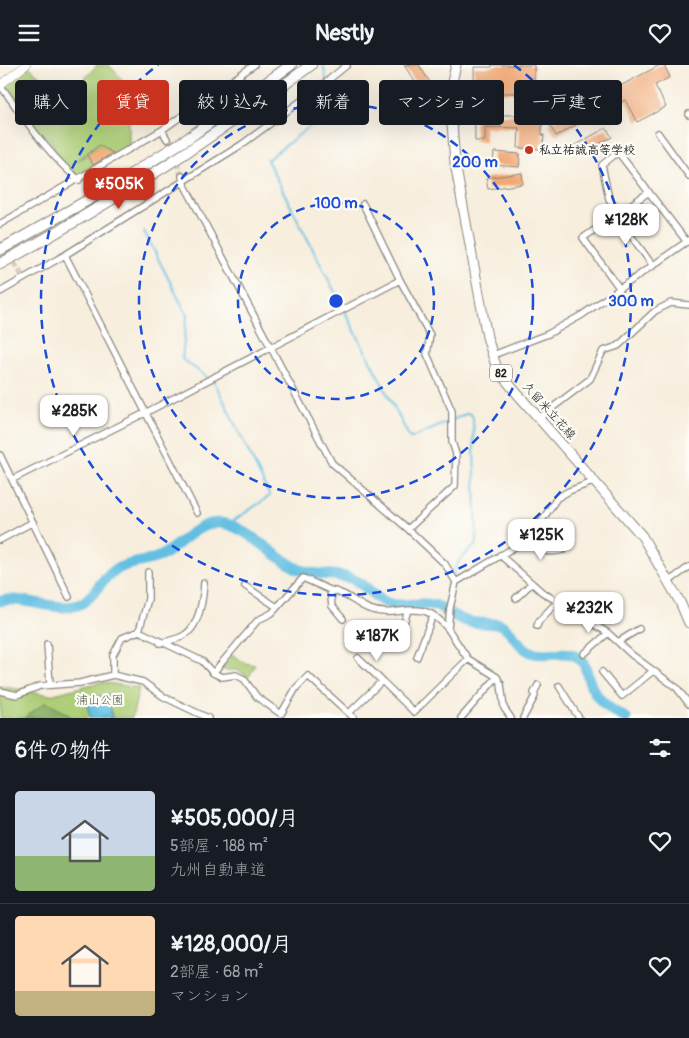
<!DOCTYPE html>
<html lang="ja">
<meta charset="utf-8">
<style>
body{margin:0;font-family:Pangolin,"Klee One",sans-serif;background:#20242c;color:#f1f3f6;height:100vh;display:flex;flex-direction:column;font-size:19px;white-space:nowrap}
*{box-sizing:border-box;margin:0}
p{font-size:16px;color:#9ea1a6}
.icon{flex:none;width:28px;height:28px;fill:none;stroke:currentColor;stroke-width:2;stroke-linecap:round;stroke-linejoin:round}
.map{position:relative;height:653px;overflow:hidden}
.drawer{display:flex;flex-direction:column;background:#171b24;flex:1}
.drawer>*{flex:none}
.hud{position:absolute;left:15px;top:15px;width:660px;height:45px;display:flex;gap:10px}
.price{position:absolute;translate:-50% -42px;padding:0 11px;border-radius:10px;background:#fff;color:#222;font-size:16px;line-height:32px;filter:drop-shadow(0 1px 2px #0008)}
.price::after{content:'';position:absolute;left:50%;top:30px;width:15px;height:11px;margin-left:-8px;background:inherit;clip-path:polygon(0 0,100% 0,50% 100%)}
.price.selected{background:#c8321e;color:#fff}
ul{padding:0;list-style:none}
li{display:flex;align-items:center;gap:15px;height:125px;padding:0 15px}
li+li{border-top:1px solid #363941}
li span{display:grid;place-items:center;flex:none;width:140px;height:100px;border-radius:5px;color:#555}
li>.icon{margin-inline-start:auto}
span .icon{width:60px;height:60px;fill:#fffc;stroke-width:1}
li b{font-size:21px}
h2{display:flex;justify-content:space-between;align-items:center;height:60px;padding:0 15px;font-size:21px}
.chip{padding:0 18px;border-radius:5px;background:#171b24;box-shadow:0 5px 20px #0002;font-size:18px;line-height:45px}
.chip.selected{background:#c8321e;color:#fff}
header{display:flex;justify-content:space-between;align-items:center;height:65px;padding:0 15px;background:#171b24;font-size:22px;font-weight:700}
.map>svg:first-child{display:block}
</style>
<header><svg class="icon" aria-label="menu" viewBox="0 0 24 24"><path d="M4 6h16M4 12h16M4 18h16"/></svg>Nestly<svg class="icon" aria-label="heart" viewBox="0 0 24 24"><path d="M12 20l-8-8c-3-5 5-10 8-4 3-6 11-1 8 4z"/></svg></header>
<div class="map">
<svg width="689" height="653" viewBox="0 0 689 653">
<rect width="100%" height="100%" fill="#fdfcf7"/>
<filter id="ink" filterUnits="userSpaceOnUse"><feTurbulence type="fractalNoise" baseFrequency=".02" numOctaves="2"/><feDisplacementMap in="SourceGraphic" scale="10" xChannelSelector="R" yChannelSelector="G"/><feConvolveMatrix kernelMatrix="1 2 1 2 8 2 1 2 1" color-interpolation-filters="sRGB"/></filter>
<filter id="wash" filterUnits="userSpaceOnUse"><feTurbulence type="fractalNoise" baseFrequency=".0096" numOctaves="4" result="noise"/><feDisplacementMap in="SourceGraphic" scale="20" xChannelSelector="R" yChannelSelector="G"/><feGaussianBlur stdDeviation="1.12" result="paint"/><feColorMatrix in="noise" values="0 0 0 0 0 0 0 0 0 0 0 0 0 0 0 0 0 1.4 0 .05"/><feComposite in="paint" operator="in"/></filter>
<g filter="url(#wash)">
<rect width="100%" height="100%" fill="#f7eedd"/>
<!-- green -->
<path fill="#accd76" stroke="#647449" d="M27 0 43 14 54 21 73 26 97 0H109L129 22V80C117 94 113 88 99 80L76 96 87 90 94 101 79 115 66 104 50 75 28 58 0 20Z
M233 590 245 598 255 600 249 612 237 605H219Z
M101 617 139 623 132 653H0V621L50 630Z"/>
<!-- forest -->
<path fill="#89b067" stroke="#526642" d="M46 637 74 653H24Z"/>
<!-- water -->
<path fill="#64bfe2" stroke="#406e7f" d="M108 629 112 653H90L86 634Z"/>
<g fill="none" stroke-linecap="round" stroke-linejoin="round">
<!-- stream -->
<path stroke="#64bfe2" stroke-width="2" d="M323 0 332 37 331 45 267 95 410 373H412L468 348 471 349 473 353 477 479C467 488 455 496 454 510
M144 166 187 250 182 294 215 318 270 431 227 460"/>
<!-- river -->
<path stroke="#64bfe2" stroke-width="11" d="M0 536C25 530 60 550 82 538 95 531 100 516 111 508 124 497 145 498 161 491 180 481 196 457 220 458 247 460 276 495 301 505 316 511 334 508 350 513 365 517 372 532 387 538 401 543 414 537 428 539 444 540 452 552 466 556 476 559 489 558 500 559 513 565 518 582 531 587 546 593 568 582 580 594 586 599 587 608 589 615 595 634 609 645 626 653"/>
</g>
<g id="blocks">
<!-- building -->
<path fill="#f1a875" d="M404 0H419L433 22 422 28Z
M492 0H534V17H544V28H484V50H542V70H544L543 84 518 83 519 63 485 62V76H475L474 2H492Z
M660 0H664L670 12 655 20 666 42 637 57 625 35 610 43 603 30Z
M592 35 599 47 556 71 549 59Z
M606 63 612 72 578 90 573 81Z
M99 80 113 88 93 100 87 90Z
M494 87 520 89 519 102 493 100Z
M522 108 523 119 488 124 486 113Z"/>
</g>
</g>
<g filter="url(#ink)">
<use href="#blocks" fill-opacity="0" stroke="#8a857c" stroke-width="1"/>
<g fill="none" stroke-linecap="round" stroke-linejoin="round">
<!-- street-tunnel -->
<path stroke="#d6cec0" stroke-width="5.5" stroke-dasharray="5.5 3" stroke-linecap="butt" d="M167 74 182 111
M0 177 24 213"/>
<!-- street casing -->
<g stroke="#8a857c" stroke-width="8">
<path id="street" d="M0 20C24 52 47 89 79 115
M689 49V50
M162 65 167 74
M658 68 689 111
M182 111 183 117 332 398 408 464 445 499 456 517
M363 139 400 215 430 270 427 289 452 346V377L456 389 455 421 408 464
M619 148 609 134 602 100 618 87 687 177
M616 150 653 201
M0 159 162 65 254 0
M65 190 197 448
M620 224 583 173 649 127
M0 227 65 190 241 80 316 25 347 0
M493 290 548 269 582 250 689 175
M539 353 590 314 603 286 618 281 655 246 671 238 689 240
M0 390 69 532
M13 414 145 348 400 215
M530 473C543 485 544 490 563 485
M0 475 33 457
M500 490 542 527 608 568 632 590 677 623 689 639
M668 517 689 502
M245 521 277 542
M330 525C347 528 353 537 369 544 400 556 419 528 448 564
M516 533 532 518
M537 561 539 556 557 537
M139 566 148 534V507
M618 577 639 564
M160 578C167 576 176 575 183 571 199 563 203 534 204 518
M47 579 50 619
M397 580 408 545
M584 589 608 568
M417 592 433 550
M358 593 382 616
M602 607 622 631 653 606
M213 608 258 555 272 548 303 513 330 525 332 541 343 554
M113 610V590L122 573 139 566 202 596 213 608 222 612 236 610 244 614 257 632 281 649 296 623 308 611 354 653
M559 621 579 653
M0 626 17 630 40 621 80 618 113 610 143 617 164 632 208 653
M349 648 382 616 414 647 468 594
M461 653 497 612
M511 653 504 643 501 619 497 612 468 594 448 564 450 543 456 517 530 473 557 433 569 426 593 417
M523 653 535 631 534 628 538 620"/>
</g>
<!-- secondary casing -->
<g stroke="#8a857c" stroke-width="9">
<path id="secondary" d="M0 20 26 0"/>
</g>
<!-- primary casing -->
<g stroke="#8a857c" stroke-width="11">
<path id="primary" d="M456 0 452 17 451 45 455 98 487 272 497 304 514 325 642 471 680 537 689 558"/>
</g>
<!-- highway casing -->
<g stroke="#8a857c" stroke-width="12">
<path id="highway" d="M0 185 109 123 190 72 291 0
M0 199C108 140 212 74 311 0"/>
</g>
<!-- street -->
<use href="#street" stroke="#fff" stroke-width="5.5"/>
<!-- secondary -->
<use href="#secondary" stroke="#fff" stroke-width="8"/>
<!-- primary -->
<use href="#primary" stroke="#fff" stroke-width="9"/>
<!-- highway -->
<use href="#highway" stroke="#fff" stroke-width="10"/>
</g>
</g>
<!-- distance rings -->
<g fill="none" stroke="#1d4ed8" stroke-width="2.5" stroke-dasharray="9 6">
<circle cx="336" cy="236" r="98"/>
<circle cx="336" cy="236" r="197"/>
<path d="M514 0A295 295 0 1 1 158 0"/>
</g>
<!-- markers -->
<circle fill="#c8321e" stroke="#fdfcf7" stroke-width="2" cx="529" cy="85" r="5"/>
<g text-anchor="middle" dominant-baseline="central" stroke-width="4.5" stroke-linejoin="round" paint-order="stroke">
<!-- shield labels -->
<rect fill="#fdfcf7" stroke="#605f5e" stroke-width="1" x="490" y="299.5" width="22" height="17" rx="4"/>
<g font-size="11" font-weight="bold" fill="#1c1c1c">
<text x="501" y="308">82</text>
</g>
<!-- poi labels -->
<g font-size="12" font-weight="bold" fill="#1c1c1c" stroke="#fdfcf7" text-anchor="start">
<text x="539" y="85">私立祐誠高等学校</text>
</g>
<!-- street labels -->
<g font-size="12" fill="#1c1c1c" stroke="#fdfcf7">
<text transform="translate(549 346) rotate(48)">久留米立花線</text>
</g>
<!-- park labels -->
<g font-size="12" fill="#4e5a3c" stroke="#fdfcf7">
<text x="100" y="635">浦山公園</text>
</g>
</g>
<circle cx="336" cy="236" r="8" fill="#1d4ed8" stroke="#fdfcf7" stroke-width="2.5"/>
<g font-size="15" text-anchor="middle" font-weight="bold" fill="#1d4ed8" stroke="#fdfcf7" stroke-width="4.5" stroke-linejoin="round" paint-order="stroke">
<text x="475" y="102">200 m</text>
<text x="336" y="143">100 m</text>
<text x="631" y="241">300 m</text>
</g>
</svg>
<b class="price selected" style="left:119px;top:145px">¥505K</b>
<b class="price" style="left:626px;top:181px">¥128K</b>
<b class="price" style="left:74px;top:372px">¥285K</b>
<b class="price" style="left:541px;top:496px">¥125K</b>
<b class="price" style="left:589px;top:569px">¥232K</b>
<b class="price" style="left:377px;top:597px">¥187K</b>
<div class="hud">
<a class="chip">購入</a>
<a class="chip selected">賃貸</a>
<a class="chip">絞り込み</a>
<a class="chip">新着</a>
<a class="chip">マンション</a>
<a class="chip">一戸建て</a>
</div>
</div>
<section class="drawer">
<h2>6件の物件<svg class="icon" aria-label="filters" viewBox="0 0 24 24"><path d="M4 7h16M4 17h16"/><circle cx="9" cy="7" r="2"/><circle cx="15" cy="17" r="2"/></svg></h2>
<ul>
<li><span style="background:linear-gradient(#c9d6e8 65%,#8fb573 0)"><svg class="icon" aria-label="home" viewBox="0 0 24 24"><path d="M3 11l9-7 9 7M6 9v11h12V9"/></svg></span><div><b>¥505,000/月</b><p>5部屋 · 188 m²</p><p>九州自動車道</p></div><svg class="icon" aria-label="heart" viewBox="0 0 24 24"><path d="M12 20l-8-8c-3-5 5-10 8-4 3-6 11-1 8 4z"/></svg></li>
<li><span style="background:linear-gradient(#ffd9b3 75%,#c2b280 0)"><svg class="icon" aria-label="home" viewBox="0 0 24 24"><path d="M3 11l9-7 9 7M6 9v11h12V9"/></svg></span><div><b>¥128,000/月</b><p>2部屋 · 68 m²</p><p>マンション</p></div><svg class="icon" aria-label="heart" viewBox="0 0 24 24"><path d="M12 20l-8-8c-3-5 5-10 8-4 3-6 11-1 8 4z"/></svg></li>
</ul>
</section>
